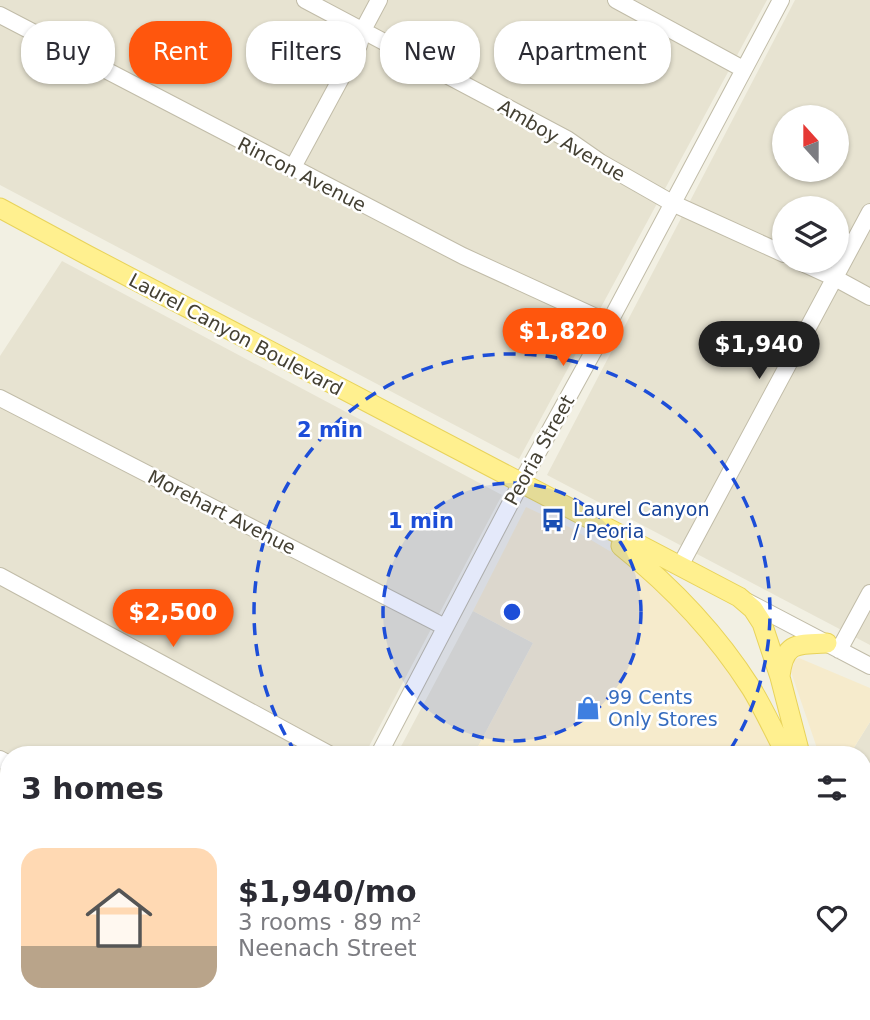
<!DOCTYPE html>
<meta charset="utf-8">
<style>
body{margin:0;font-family:"DejaVu Sans",sans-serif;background:#f7f7f7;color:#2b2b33;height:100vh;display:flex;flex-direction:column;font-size:26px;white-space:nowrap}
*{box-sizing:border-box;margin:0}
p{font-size:23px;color:#7c7c81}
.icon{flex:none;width:38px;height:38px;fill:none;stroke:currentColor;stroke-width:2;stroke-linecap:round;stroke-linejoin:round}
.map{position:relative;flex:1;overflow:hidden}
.panel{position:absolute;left:0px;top:746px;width:872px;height:275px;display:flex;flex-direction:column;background:#fff;border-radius:28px 28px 0 0;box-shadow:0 2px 5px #0004}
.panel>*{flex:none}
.guide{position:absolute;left:21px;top:21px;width:830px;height:63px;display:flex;gap:14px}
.needle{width:46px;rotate:339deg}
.tools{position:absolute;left:772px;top:105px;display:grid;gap:14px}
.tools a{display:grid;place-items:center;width:77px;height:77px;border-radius:50%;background:#fff;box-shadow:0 2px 5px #0004;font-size:35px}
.price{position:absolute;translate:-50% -60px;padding:0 16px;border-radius:24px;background:#ff560d;color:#fff;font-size:23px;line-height:46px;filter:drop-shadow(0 2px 4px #0008)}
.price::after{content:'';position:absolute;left:50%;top:42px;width:21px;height:16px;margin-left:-10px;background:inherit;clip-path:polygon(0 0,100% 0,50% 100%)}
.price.active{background:#222;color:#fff}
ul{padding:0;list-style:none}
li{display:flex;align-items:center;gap:21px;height:175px;padding:0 21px}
li span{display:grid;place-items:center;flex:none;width:196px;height:140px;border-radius:21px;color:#555}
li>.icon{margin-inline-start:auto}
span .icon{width:84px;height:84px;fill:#fffc;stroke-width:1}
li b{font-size:30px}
h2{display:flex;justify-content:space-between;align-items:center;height:84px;padding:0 21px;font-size:30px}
.chip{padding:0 24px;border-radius:28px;background:#fff;box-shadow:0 2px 5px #0004;font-size:24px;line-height:63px}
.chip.active{background:#ff560d;color:#fff}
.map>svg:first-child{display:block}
</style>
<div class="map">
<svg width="870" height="1020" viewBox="0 0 870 1020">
<rect width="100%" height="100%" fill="#f2f0e3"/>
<!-- residential -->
<path fill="#e7e3d1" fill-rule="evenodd" d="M0 0H767L519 459 0 185Z
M795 0H870V645L547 475ZM784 117H836V170H784ZM784 208H836V261H784Z
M62 261 502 495 365 754H9V933L0 929V356Z
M473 611 533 643 474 754H397Z
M870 722V918L863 894V754H850Z
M0 956 9 960V1012H106L122 1020H0Z
M157 1012H230L225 1020H173Z
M262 1012H489L505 1020H257Z"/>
<!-- commercial -->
<path fill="#f6ebcc" d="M526 507 569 527 630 563 690 621 738 684 775 754H474L533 643 473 611Z
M799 658 870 688V722L850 754H819L789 666 792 661Z
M489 1012H860L862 1020H505Z"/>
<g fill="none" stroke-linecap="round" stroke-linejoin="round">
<!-- minor casing -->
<g stroke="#c1bca8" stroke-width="18">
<path id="minor" d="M305 0 567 139 600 162 672 203 784 254
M616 0 743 69
M0 15 463 256 609 323
M292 169 359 45 363 30 379 0
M798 261 835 278 870 297
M0 398 445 627
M680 566 870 212
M0 576 329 754
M748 602 870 666
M839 650 870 593
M379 754 521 483 609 323 781 0
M0 759 9 764
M0 939 9 943
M142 1012 158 1020
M240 1020 244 1012"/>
</g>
<!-- major casing -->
<g stroke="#e8d35b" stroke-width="21">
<path id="major" d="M0 208 87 255 739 597 753 609 762 623 780 677 800 754
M621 546C671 586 716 633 751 688 764 709 774 732 786 754
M780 676C784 642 797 644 827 643
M863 960 870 982"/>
</g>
<!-- minor -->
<use href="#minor" stroke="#fff" stroke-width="16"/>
<!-- major -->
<use href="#major" stroke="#fff08f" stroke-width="19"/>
</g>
<!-- distance rings -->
<circle cx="512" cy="612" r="129" fill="#1d4ed8" fill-opacity=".12"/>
<g fill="none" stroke="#1d4ed8" stroke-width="3.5" stroke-dasharray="12 9">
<circle cx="512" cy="612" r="129"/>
<path d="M296 753A258 258 0 1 1 728 753"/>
</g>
<!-- icons -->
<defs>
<g id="bus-bare" transform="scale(1.89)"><path d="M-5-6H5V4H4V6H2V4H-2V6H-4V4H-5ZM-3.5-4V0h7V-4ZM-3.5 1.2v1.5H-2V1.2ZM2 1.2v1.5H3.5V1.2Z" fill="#1a4fb4" stroke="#fff" stroke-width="2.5" paint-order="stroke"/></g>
<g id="shop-bare" transform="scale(1.89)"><path d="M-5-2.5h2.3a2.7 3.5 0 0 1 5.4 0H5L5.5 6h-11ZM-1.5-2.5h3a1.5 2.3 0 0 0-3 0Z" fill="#3f7fe0" stroke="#fff" stroke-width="2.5" paint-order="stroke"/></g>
</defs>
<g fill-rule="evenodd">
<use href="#bus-bare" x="553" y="520"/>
<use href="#shop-bare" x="588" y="708"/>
</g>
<g text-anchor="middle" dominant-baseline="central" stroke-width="5" stroke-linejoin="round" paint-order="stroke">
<!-- street labels -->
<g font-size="19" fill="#444033" stroke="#fff">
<text transform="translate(562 140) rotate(30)">Amboy Avenue</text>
<text transform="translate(302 174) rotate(27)">Rincon Avenue</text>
<text transform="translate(236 334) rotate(28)">Laurel Canyon Boulevard</text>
<text transform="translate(539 450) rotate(-61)">Peoria Street</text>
<text transform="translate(222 512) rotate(27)">Morehart Avenue</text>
</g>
<!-- transit labels -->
<g font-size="19" fill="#164399" stroke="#fff" text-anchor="start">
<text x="573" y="509">Laurel Canyon<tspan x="573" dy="22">/ Peoria</tspan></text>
</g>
<!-- shop labels -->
<g font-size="19" fill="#366cbe" stroke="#fff" text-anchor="start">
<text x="608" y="697">99 Cents<tspan x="608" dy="22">Only Stores</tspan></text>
</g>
</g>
<circle cx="512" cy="612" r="10" fill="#1d4ed8" stroke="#fff" stroke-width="3.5"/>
<g font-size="21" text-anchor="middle" font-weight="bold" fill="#1d4ed8" stroke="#fff" stroke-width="5" stroke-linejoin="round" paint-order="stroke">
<text x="330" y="437">2 min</text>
<text x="421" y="528">1 min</text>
</g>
</svg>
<div class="tools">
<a><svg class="needle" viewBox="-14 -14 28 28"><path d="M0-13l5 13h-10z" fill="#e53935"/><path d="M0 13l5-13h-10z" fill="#7c7c81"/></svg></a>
<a><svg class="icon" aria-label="layers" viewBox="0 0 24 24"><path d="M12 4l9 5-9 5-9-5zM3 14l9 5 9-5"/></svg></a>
</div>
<b class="price" style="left:563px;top:368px">$1,820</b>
<b class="price active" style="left:759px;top:381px">$1,940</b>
<b class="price" style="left:173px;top:649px">$2,500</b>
<div class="guide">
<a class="chip">Buy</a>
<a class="chip active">Rent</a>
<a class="chip">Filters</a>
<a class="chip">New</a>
<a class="chip">Apartment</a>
</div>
<section class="panel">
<h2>3 homes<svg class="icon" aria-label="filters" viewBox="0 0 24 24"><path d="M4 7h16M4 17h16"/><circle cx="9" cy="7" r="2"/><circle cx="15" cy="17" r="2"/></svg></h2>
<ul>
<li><span style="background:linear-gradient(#ffd9b3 70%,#b9a48a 0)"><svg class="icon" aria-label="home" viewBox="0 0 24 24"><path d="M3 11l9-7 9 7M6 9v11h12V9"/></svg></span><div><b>$1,940/mo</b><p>3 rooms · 89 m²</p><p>Neenach Street</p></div><svg class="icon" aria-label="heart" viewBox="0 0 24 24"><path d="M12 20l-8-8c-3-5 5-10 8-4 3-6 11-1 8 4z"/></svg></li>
</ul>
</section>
</div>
